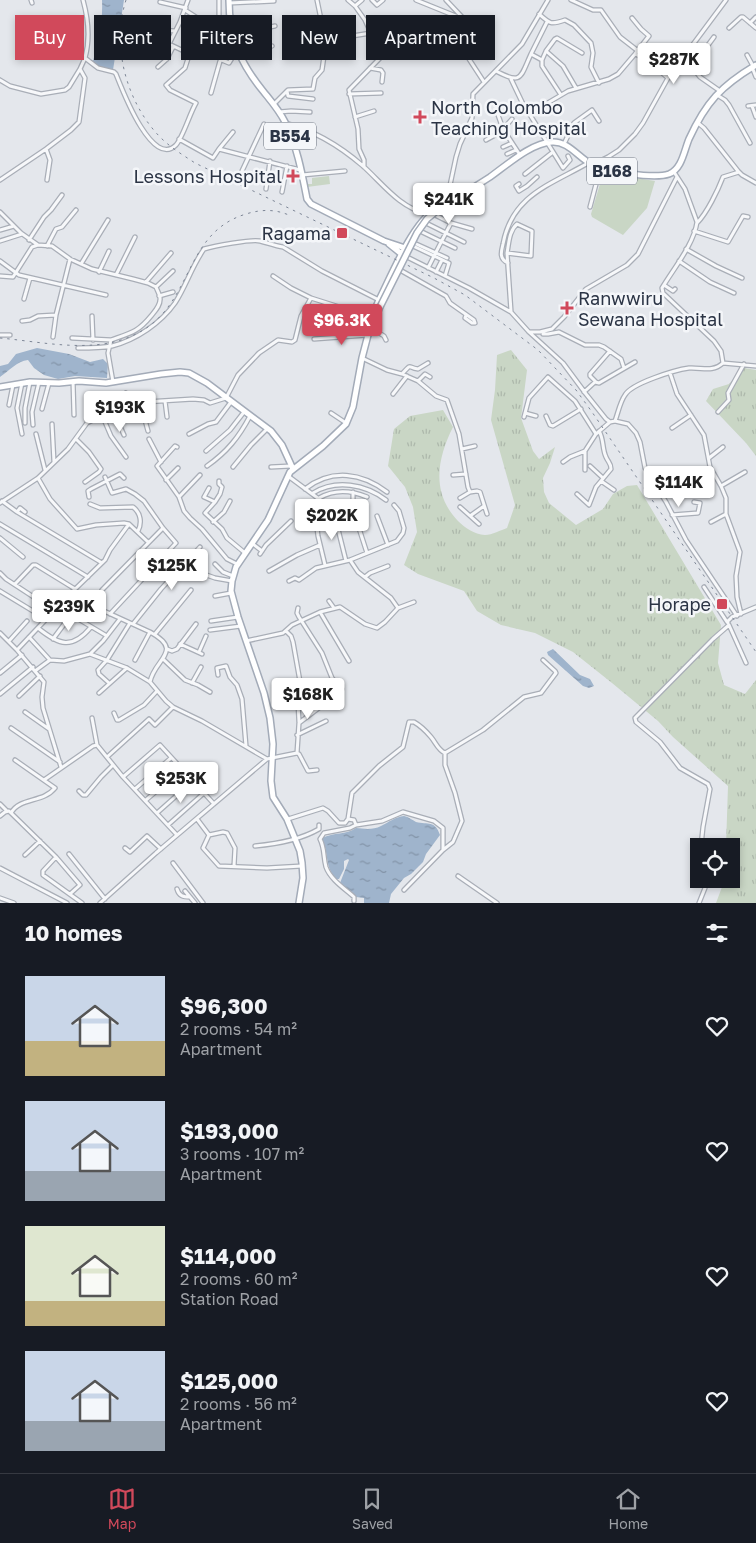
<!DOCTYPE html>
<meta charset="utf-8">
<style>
body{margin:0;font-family:"Golos Text",sans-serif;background:#20242c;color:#f1f3f6;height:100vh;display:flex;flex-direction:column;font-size:19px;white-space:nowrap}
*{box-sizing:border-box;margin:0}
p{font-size:16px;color:#9ea1a6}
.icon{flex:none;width:28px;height:28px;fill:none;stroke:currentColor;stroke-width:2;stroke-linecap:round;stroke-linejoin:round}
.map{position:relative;height:903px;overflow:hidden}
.side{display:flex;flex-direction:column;background:#171b24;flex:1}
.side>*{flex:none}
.banner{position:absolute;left:15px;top:15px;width:500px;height:45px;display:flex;gap:10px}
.tools{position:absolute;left:690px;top:838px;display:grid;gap:10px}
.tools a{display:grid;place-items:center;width:50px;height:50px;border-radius:0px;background:#171b24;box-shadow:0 2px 8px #0003;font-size:25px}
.price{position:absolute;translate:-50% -42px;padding:0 11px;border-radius:5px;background:#fff;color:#222;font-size:16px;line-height:32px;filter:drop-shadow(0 1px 2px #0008)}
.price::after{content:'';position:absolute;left:50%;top:30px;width:15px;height:11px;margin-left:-8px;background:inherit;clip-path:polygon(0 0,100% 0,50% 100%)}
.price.on{background:#d1495b;color:#fff}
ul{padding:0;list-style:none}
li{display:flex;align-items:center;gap:15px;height:125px;padding:0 25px}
li span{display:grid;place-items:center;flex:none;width:140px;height:100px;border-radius:0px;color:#555}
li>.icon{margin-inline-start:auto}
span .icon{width:60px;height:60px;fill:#fffc;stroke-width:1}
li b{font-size:21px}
h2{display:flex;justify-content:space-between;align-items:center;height:60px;padding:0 25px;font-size:21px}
.pill{padding:0 18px;border-radius:0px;background:#171b24;box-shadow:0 2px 8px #0003;font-size:18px;line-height:45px}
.pill.on{background:#d1495b;color:#fff}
.tabs{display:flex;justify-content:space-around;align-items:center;height:70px;border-top:1px solid #363941;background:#171b24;font-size:14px;color:#9ea1a6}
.tabs a{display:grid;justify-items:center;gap:2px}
.tabs .on{color:#d1495b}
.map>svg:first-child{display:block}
</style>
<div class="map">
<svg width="756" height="903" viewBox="0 0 756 903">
<defs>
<pattern id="grass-tufts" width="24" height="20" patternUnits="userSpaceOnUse" patternTransform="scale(1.25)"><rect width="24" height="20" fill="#c9d6c5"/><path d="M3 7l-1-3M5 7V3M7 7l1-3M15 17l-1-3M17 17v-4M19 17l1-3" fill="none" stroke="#adb8ab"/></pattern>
<pattern id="water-ripples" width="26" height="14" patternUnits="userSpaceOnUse" patternTransform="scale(1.25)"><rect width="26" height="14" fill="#9fb4cc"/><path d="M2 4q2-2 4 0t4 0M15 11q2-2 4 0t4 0" fill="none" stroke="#8293a7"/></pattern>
</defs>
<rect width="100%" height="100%" fill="#e4e7ec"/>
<!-- grass -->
<path fill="url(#grass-tufts)" d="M511 350 527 370 521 418 533 451 539 459 555 447 550 463 543 478 544 492 549 503 576 525 603 509 613 494 627 486 637 485 721 625 718 663 724 685 745 694 756 680V903H716L725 879H731V846H726L728 786 673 737 658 721 612 683 573 652 535 633 501 625 477 611 464 591 418 574 404 565 417 532 413 507 405 487 388 466 394 429 410 416 443 410 453 427C437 459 431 493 458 521 465 528 474 534 485 535 492 535 501 530 507 528L515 505 491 420 495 390 497 355Z
M744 368 756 370V456L746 443 706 401 713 389 729 384Z"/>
<!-- park -->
<path fill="#c9d6c5" d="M604 173 655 181 647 208 623 235 592 217 591 214 603 174Z
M329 176 330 184 307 187V184H312V178Z"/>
<!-- water -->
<path fill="url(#water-ripples)" d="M102 0H124L113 70 100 67 93 61C99 40 103 21 102 0Z
M37 348 69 354 90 362 103 359 108 364 107 378 75 376 58 379 44 375 34 368 28 360C17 361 9 371 0 377V366L8 364 16 354Z
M553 649 580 675 590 679 594 686 589 688 583 686 548 655 547 652Z
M404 816C409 817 412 820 416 822 428 825 435 820 440 835L426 854 423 862 411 874 404 878 391 894 389 903H364V898L356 897 340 883 349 860 348 859 344 861V869L339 879H336C328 870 328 863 326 852 326 848 323 844 322 840V838C334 832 346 835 356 828 365 829 373 830 381 826 389 822 395 817 404 816Z"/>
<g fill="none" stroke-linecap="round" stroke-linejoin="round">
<!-- minor casing -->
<g stroke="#a9aeb7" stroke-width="5.5">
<path id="minor" d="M31 0 32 3
M83 0C88 18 90 40 85 58
M188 0 180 22 169 44 190 54
M348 0 355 6
M362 0 355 6 365 20 371 33 384 47V53L381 57 349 90 358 129 359 149 364 160V167
M372 0 377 5 383 0
M416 0 458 17 483 19 485 21 468 56 469 59 484 82
M446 0 462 17
M571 0 593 10H601L620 37 638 51
M160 2 186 8
M229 3 274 1
M185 10 199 19 219 21V0
M539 14C550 24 551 25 565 20L574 25 591 43 593 53 591 67 599 83
M750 23 756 17
M729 28 741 17H743L756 28
M144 29 175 31
M233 34 275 26
M324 37 335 35 352 36 371 33
M714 37 694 64 693 68 700 77 720 91
M382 45 390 38
M384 47 401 46
M139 51 154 54 167 59 173 47
M546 51 563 66 576 88
M384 53H404
M531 54 547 22
M635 54 646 59 668 78
M747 55 753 66
M240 57 272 46
M542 60V66L561 95
M158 67 167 59
M752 67 756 77
M370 68 381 70 383 73 382 82
M496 71C522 85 520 78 531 54L542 60 546 51 555 39 557 38 582 53
M511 79 522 102 563 168 570 160 568 156
M0 80 10 86 41 94 65 90 69 87 80 69
M287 91 288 96 313 99
M211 93 220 61 222 60 229 63 237 50
M349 94 381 93
M717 95 725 100 729 105 750 143
M274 104 288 90 313 89 315 78 322 70 325 49 323 29 317 0
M748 106 756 105
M752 106 756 117
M279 112 291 111 310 112
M497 112 503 129 520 155
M529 114 568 91 609 79 618 74 635 54 649 36 641 29 632 18
M355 117 374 111
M285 123C313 130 341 147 363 166 383 184 399 207 427 214
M698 123 704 128 738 171 742 175 756 183
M503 129 512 119
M179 139 213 158 219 149 300 170
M486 140 504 130
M564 144 574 123 592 110 599 121
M503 147 512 143
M46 149 50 160 47 180
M219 149 233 132
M507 154 516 150
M592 165 608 157 619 150 635 134 643 123 668 78 726 0
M242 171 264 124
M674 172 685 189 697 222C694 244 674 268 662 288L663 293 714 341 721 351 723 363 756 366
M525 174 553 152
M302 175 345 171
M0 180 46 149 71 130 79 122 85 78 80 69 85 58 98 68 114 72 116 74C122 89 152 169 176 145 183 137 190 113 196 103L170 90 166 85 185 68 192 46 197 37 220 28 230 26
M519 184 516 186 519 191 527 186 537 177
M266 189 270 161
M282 192 287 166
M446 204 456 157 460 144 472 118 473 94 522 44 548 0
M442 207V199L447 192
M590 207 600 169
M0 212 21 233 38 245 52 246 70 259 92 269 133 279 148 283 156 287C157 290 160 295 160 298 161 305 155 311 151 316 138 332 131 333 111 340L108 353 113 382
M435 215 451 223 472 229
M426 223 464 242
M697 223C707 213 718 190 723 177L739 172
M0 230 14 226
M420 231 455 248
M694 231 728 242 743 216 748 217
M29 240 44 217 51 210 62 195
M0 241 22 234
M414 243 447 258
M47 246 56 229 62 227 76 210
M413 246 449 263 445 276
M686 249 716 266 742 278
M507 253C509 243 509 231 517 224L532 231 531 256 507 253 511 311
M435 254 451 223
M407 257 469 288 511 312 529 332 563 363 586 394 606 419 610 422 615 421 628 424 636 433 640 442 645 468 666 502 686 540 737 616
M0 261 19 275 106 295
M679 261 710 282 734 293
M508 263C499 259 501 252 503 244 512 195 550 185 588 163
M81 264 108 220
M428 268 434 256
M400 270 446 296 450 303 474 320 475 323H472L465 318 466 315
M99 272 109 251
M436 272 442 260
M116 275 135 237
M0 276 13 277 32 247 38 245
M273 276 291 288 311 298
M146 282 171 253
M664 285 673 291 675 289
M156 287 173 271
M159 296 173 292
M24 299 30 278
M92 316 93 340
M22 321 30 320 38 316 56 315 70 259
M371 328 384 336 386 340
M529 332H540L552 329 564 317 586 289 627 265 638 254 677 177
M543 334H548L559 332 585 345H599L604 347 621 359 624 368
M0 335H10
M53 337 56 315
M72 338 111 340
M314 339 368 335
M78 348C89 348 101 348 112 346 136 340 161 323 175 303 186 286 192 266 204 249 214 246 251 239 260 241 268 243 275 246 283 247L322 271 379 300
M362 358 387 370 402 374 418 381 436 396 447 400 459 434 468 487 470 492 477 491 480 492 487 514
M670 373 677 394 704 435 710 467 721 486 726 498V514L740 552 736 576 737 597 741 614
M402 374C413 362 407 368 418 369L428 363
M73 381 74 415
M418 381 425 374 430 377
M596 382 590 376V374L610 351
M584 392 595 382 599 383 635 362
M126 393 131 396 137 403
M393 394 407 376
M165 401 167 417
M138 403 142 409 148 431
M9 405 13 385
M42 409 49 383
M113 411 124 435
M718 412 729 400 728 393 744 364
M331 413 346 423
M525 413 536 416
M102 415 111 436 126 457
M546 416 550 425 553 426 581 409
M524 417 529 398 548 377 575 401 596 434
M615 421C618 413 620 402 625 395 632 383 675 370 689 368 702 367 712 373 723 363
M25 423V408L30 382
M52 424 54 462
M33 425 32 412 39 382
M672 428 691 415
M22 434 17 408 22 383
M36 434 45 470
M189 434 208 424 216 422 231 402
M76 439 89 452 101 469 99 472 85 482
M149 439 161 462
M177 447 175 446 157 466 179 497 184 511 190 518 202 529 227 559 237 564
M462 449 475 446
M206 451 230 430 244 412
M709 458 723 447
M563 462 570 457 585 451 596 434 610 422
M207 466C227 452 239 437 250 416
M590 466 603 478
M233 467 251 445 267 429
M271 467 291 466
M585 470V451
M453 475 466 474
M288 476 323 502 324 505 317 528 318 536 325 565
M105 477 112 493 126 489 135 494 144 501 163 528 176 543 110 614
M38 478 50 499 77 529 96 525 124 523 129 524 148 542
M166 480 178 468
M219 481V484L222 487 220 494 215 502 205 513 222 529 227 538 245 553
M601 481 614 490
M721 486 745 472
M209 488 204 497 215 502
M305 489C332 468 362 473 387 492
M353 492V503
M313 493C336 479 365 484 386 500
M577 494 589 505 596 487 611 469C611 463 608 462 606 457 602 449 604 439 599 431
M89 497 88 491 91 489 120 474 124 478
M179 497 200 475
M319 498C335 489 350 490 367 497
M460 498 470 492
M2 501 17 512 102 563
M0 503 38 478 68 449 87 423 107 413 134 404 145 402 193 399 204 400 210 403 226 398 238 375 259 353 278 340 292 342 295 340 301 316 311 298 374 318
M345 503 362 504
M90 504 100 508 133 507C141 513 142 523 138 531
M460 507 479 524
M17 512 20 508 25 512
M672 515 698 513 700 503 694 502
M377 516 388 545
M470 516 484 506
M335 517 346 561
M356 519 367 553
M213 522 224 512 230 501
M711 522 726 514
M0 524 88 577
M0 538 23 557
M253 544 262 551
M260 554 266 545 291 521
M350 560 358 572 391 598 398 608
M215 564 223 572 233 576
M269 571 297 555 320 545
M0 573 6 579 55 611
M201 573 215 578 232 581
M365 577 370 573 388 566
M289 581 295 578 299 580 316 568 350 560 397 541 403 533 404 528 399 511 394 505
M15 584 33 565H36L75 589
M704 587 727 622
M0 591 46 619
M69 595 105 560 110 550 129 524
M215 596 231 593
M329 601 334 608
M94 606 102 590 163 528
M58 607 107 636
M320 612 349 661
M211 621 238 617
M728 623 727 622 732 617 756 607
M133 624 161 589 200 547
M38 628C59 645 72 650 91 627
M210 630 241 626
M286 631 291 636 293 642 301 687
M0 633 17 650 44 682 42 697 43 708 61 767
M155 634 191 590
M29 637 50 660
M53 639 71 615
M9 641 27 621
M246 641 283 633 292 625 320 612 340 607 365 624 377 628 385 622 398 608 414 602
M180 644 202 654
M167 649 172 651 177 649 196 624
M17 650 69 595 150 632C185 651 154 659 150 682
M199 652 206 636
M90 654 103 641 120 619
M163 659 185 680 198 685 210 692
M135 660 150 632
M35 671 50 660 64 661 90 654 127 668 150 682 166 701 173 707 202 721 267 759 297 753 299 754 308 771 317 770
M0 673 22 655
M218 675 217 668 226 666 230 677 237 685 242 699 246 746
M109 683 99 674 98 670 107 660 130 623
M192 683 201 667
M99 693 127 668
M0 694 33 667
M19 696 40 676
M25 712 49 729
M114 713 117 720H119L144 705 157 691
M92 718 97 745 123 777 177 835
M299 722 298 702 309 696
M11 728 60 762
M297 735 326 721
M297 753 299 723 341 691 342 689 332 678 322 653 299 617 297 613 298 608
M107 757 149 719 155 725 173 707
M123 777 160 745 193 781
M44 780 93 746 97 745
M135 789 171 758
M79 791 83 795H86L101 777 113 765
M146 800 182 769
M0 804 7 811
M11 813C20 797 43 803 55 788L15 760
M157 813 193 781 204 793
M0 816 5 812 9 811 56 857 80 885 70 894
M197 819 209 835
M288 819 323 808 328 811 339 823H345L348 819 352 793 379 766 403 747 409 722H414C421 726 426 731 431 737 436 743 438 750 445 753L483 730 524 697 541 693 556 673 555 671 543 660
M348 819 354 820 356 825 350 828 324 833 320 839C325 849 323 856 326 867 330 879 345 889 354 897V901
M168 825 204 793 214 804
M356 825 382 821 403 812 434 821 443 828V849
M209 835 203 848 219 866 267 868 302 866
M209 835 223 832 227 833 235 848 234 866
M255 846C277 844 300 840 319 829V825
M701 846 703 827 710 789 708 784 680 768 660 742 636 722 635 718 713 639 729 625 746 663
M125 848 130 852 147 836 161 849
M69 854 105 899
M25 855 40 841
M56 857 43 871V875L82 903
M173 863 203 903
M0 868 67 903
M458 876 497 903
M177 889C179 896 183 897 190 897
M404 890 443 850 453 842 462 821 455 793 445 765V753
M185 891 195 903
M0 898 14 903
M100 903 156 853 267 759
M699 903 705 888 704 879"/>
</g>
<!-- major casing -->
<g stroke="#a3abb8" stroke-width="8">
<path id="major" d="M229 0C229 37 240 63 263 91 271 101 279 110 285 122 297 146 302 173 307 199L311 204 384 241 408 249
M389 244 404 256
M375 314 376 307 379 300C390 279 416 214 439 209 456 198 473 188 490 177 507 165 531 143 552 142 568 141 578 157 591 164 604 172 655 179 669 174 682 169 684 151 689 139 706 102 721 86 756 65
M0 387 30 382 59 383 79 381 106 383 161 374 180 372 189 373 207 383 271 431 282 445 293 469
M299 903 303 878 302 863 300 851 287 819 273 797 271 781 273 744 270 718 264 693 238 617 231 591 232 581 236 567 268 520 290 472 323 446 346 424 353 407 362 358 368 335 378 312"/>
</g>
<!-- minor -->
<use href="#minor" stroke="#f7f8fa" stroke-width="3"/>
<!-- major -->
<use href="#major" stroke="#fff" stroke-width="5"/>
<!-- rail -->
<path stroke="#7d8696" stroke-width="1" stroke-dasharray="2.5 5" stroke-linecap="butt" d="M126 0C111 47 127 103 160 137 171 148 183 155 195 163L434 278 465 295 538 350 576 390 592 412 756 652
M0 338C44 342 97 355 138 333 194 304 183 233 246 214 262 209 276 209 291 216"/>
<!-- major-bridge casing -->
<g stroke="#a3abb8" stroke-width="8" stroke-linecap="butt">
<path id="major-bridge" d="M376 315 417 233 427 219 439 209"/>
</g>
<!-- major-bridge -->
<use href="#major-bridge" stroke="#fff" stroke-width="5"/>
</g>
<!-- markers -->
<g fill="#d1495b" stroke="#f4f6f9" stroke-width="2">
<path d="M417.5 109.5h5v5h5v5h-5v5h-5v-5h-5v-5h5z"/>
<path d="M290.5 168.5h5v5h5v5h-5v5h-5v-5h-5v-5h5z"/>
<rect x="336" y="227" width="12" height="12" rx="2.5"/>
<path d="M564.5 300.5h5v5h5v5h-5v5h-5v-5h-5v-5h5z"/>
<rect x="716" y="598" width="12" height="12" rx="2.5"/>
</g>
<g text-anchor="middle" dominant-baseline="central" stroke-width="5" stroke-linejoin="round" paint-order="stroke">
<!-- shield labels -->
<g fill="#f4f6f9" stroke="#676e7b" stroke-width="1">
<rect x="264" y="122.5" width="52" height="27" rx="4"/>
<rect x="587" y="157.5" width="50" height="27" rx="4"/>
</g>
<g font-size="16" font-weight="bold" fill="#2b3445">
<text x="290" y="136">B554</text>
<text x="612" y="171">B168</text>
</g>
<!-- poi labels -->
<g font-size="18" fill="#2b3445" stroke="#f4f6f9" text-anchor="end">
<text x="431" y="107" text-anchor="start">North Colombo<tspan x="431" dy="21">Teaching Hospital</tspan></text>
<text x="282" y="176">Lessons Hospital</text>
<text x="331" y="233">Ragama</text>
<text x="578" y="298" text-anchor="start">Ranwwiru<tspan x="578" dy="21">Sewana Hospital</tspan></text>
<text x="711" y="604">Horape</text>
</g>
</g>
</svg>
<div class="tools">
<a><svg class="icon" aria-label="locate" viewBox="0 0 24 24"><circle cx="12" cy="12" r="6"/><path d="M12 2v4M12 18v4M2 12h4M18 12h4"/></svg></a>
</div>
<b class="price" style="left:674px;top:85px">$287K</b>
<b class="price" style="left:449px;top:225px">$241K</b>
<b class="price on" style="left:342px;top:346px">$96.3K</b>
<b class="price" style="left:120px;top:433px">$193K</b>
<b class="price" style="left:679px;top:508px">$114K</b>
<b class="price" style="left:332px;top:541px">$202K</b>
<b class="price" style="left:172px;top:591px">$125K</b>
<b class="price" style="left:69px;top:632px">$239K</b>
<b class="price" style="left:308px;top:720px">$168K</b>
<b class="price" style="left:181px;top:804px">$253K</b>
<div class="banner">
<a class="pill on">Buy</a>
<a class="pill">Rent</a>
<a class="pill">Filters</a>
<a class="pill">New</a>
<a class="pill">Apartment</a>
</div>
</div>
<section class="side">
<h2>10 homes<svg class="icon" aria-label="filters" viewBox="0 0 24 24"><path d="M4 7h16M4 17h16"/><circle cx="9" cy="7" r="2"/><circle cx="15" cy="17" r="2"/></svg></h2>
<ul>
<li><span style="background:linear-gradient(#c9d6e8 65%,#c2b280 0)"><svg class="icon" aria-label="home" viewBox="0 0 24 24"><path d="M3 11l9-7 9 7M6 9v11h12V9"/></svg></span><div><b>$96,300</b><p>2 rooms · 54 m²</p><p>Apartment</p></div><svg class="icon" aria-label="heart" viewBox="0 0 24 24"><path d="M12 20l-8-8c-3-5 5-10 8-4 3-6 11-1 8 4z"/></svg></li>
<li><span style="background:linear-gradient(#c9d6e8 70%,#9aa5b1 0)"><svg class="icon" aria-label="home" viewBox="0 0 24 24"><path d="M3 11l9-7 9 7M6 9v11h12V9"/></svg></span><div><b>$193,000</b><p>3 rooms · 107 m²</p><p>Apartment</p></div><svg class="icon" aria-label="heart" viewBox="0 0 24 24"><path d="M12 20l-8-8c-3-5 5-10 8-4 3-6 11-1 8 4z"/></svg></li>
<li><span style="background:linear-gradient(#dfe7d0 75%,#c2b280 0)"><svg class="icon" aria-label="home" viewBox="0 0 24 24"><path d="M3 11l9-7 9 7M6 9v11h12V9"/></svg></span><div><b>$114,000</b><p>2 rooms · 60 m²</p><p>Station Road</p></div><svg class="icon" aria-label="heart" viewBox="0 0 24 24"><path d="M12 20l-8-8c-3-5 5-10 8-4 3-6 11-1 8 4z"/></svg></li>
<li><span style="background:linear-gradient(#c9d6e8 70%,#9aa5b1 0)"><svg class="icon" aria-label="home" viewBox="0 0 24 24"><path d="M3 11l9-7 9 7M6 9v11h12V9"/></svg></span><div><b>$125,000</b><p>2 rooms · 56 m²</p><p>Apartment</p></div><svg class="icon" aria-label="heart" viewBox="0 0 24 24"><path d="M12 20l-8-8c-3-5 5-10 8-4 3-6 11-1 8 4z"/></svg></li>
</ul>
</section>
<nav class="tabs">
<a class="on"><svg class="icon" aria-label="map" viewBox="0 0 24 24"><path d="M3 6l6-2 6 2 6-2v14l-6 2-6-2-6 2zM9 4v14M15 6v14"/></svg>Map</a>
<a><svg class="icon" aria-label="saved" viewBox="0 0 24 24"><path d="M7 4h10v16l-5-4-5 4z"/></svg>Saved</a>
<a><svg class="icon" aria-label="home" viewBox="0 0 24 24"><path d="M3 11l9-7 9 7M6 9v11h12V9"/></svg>Home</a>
</nav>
